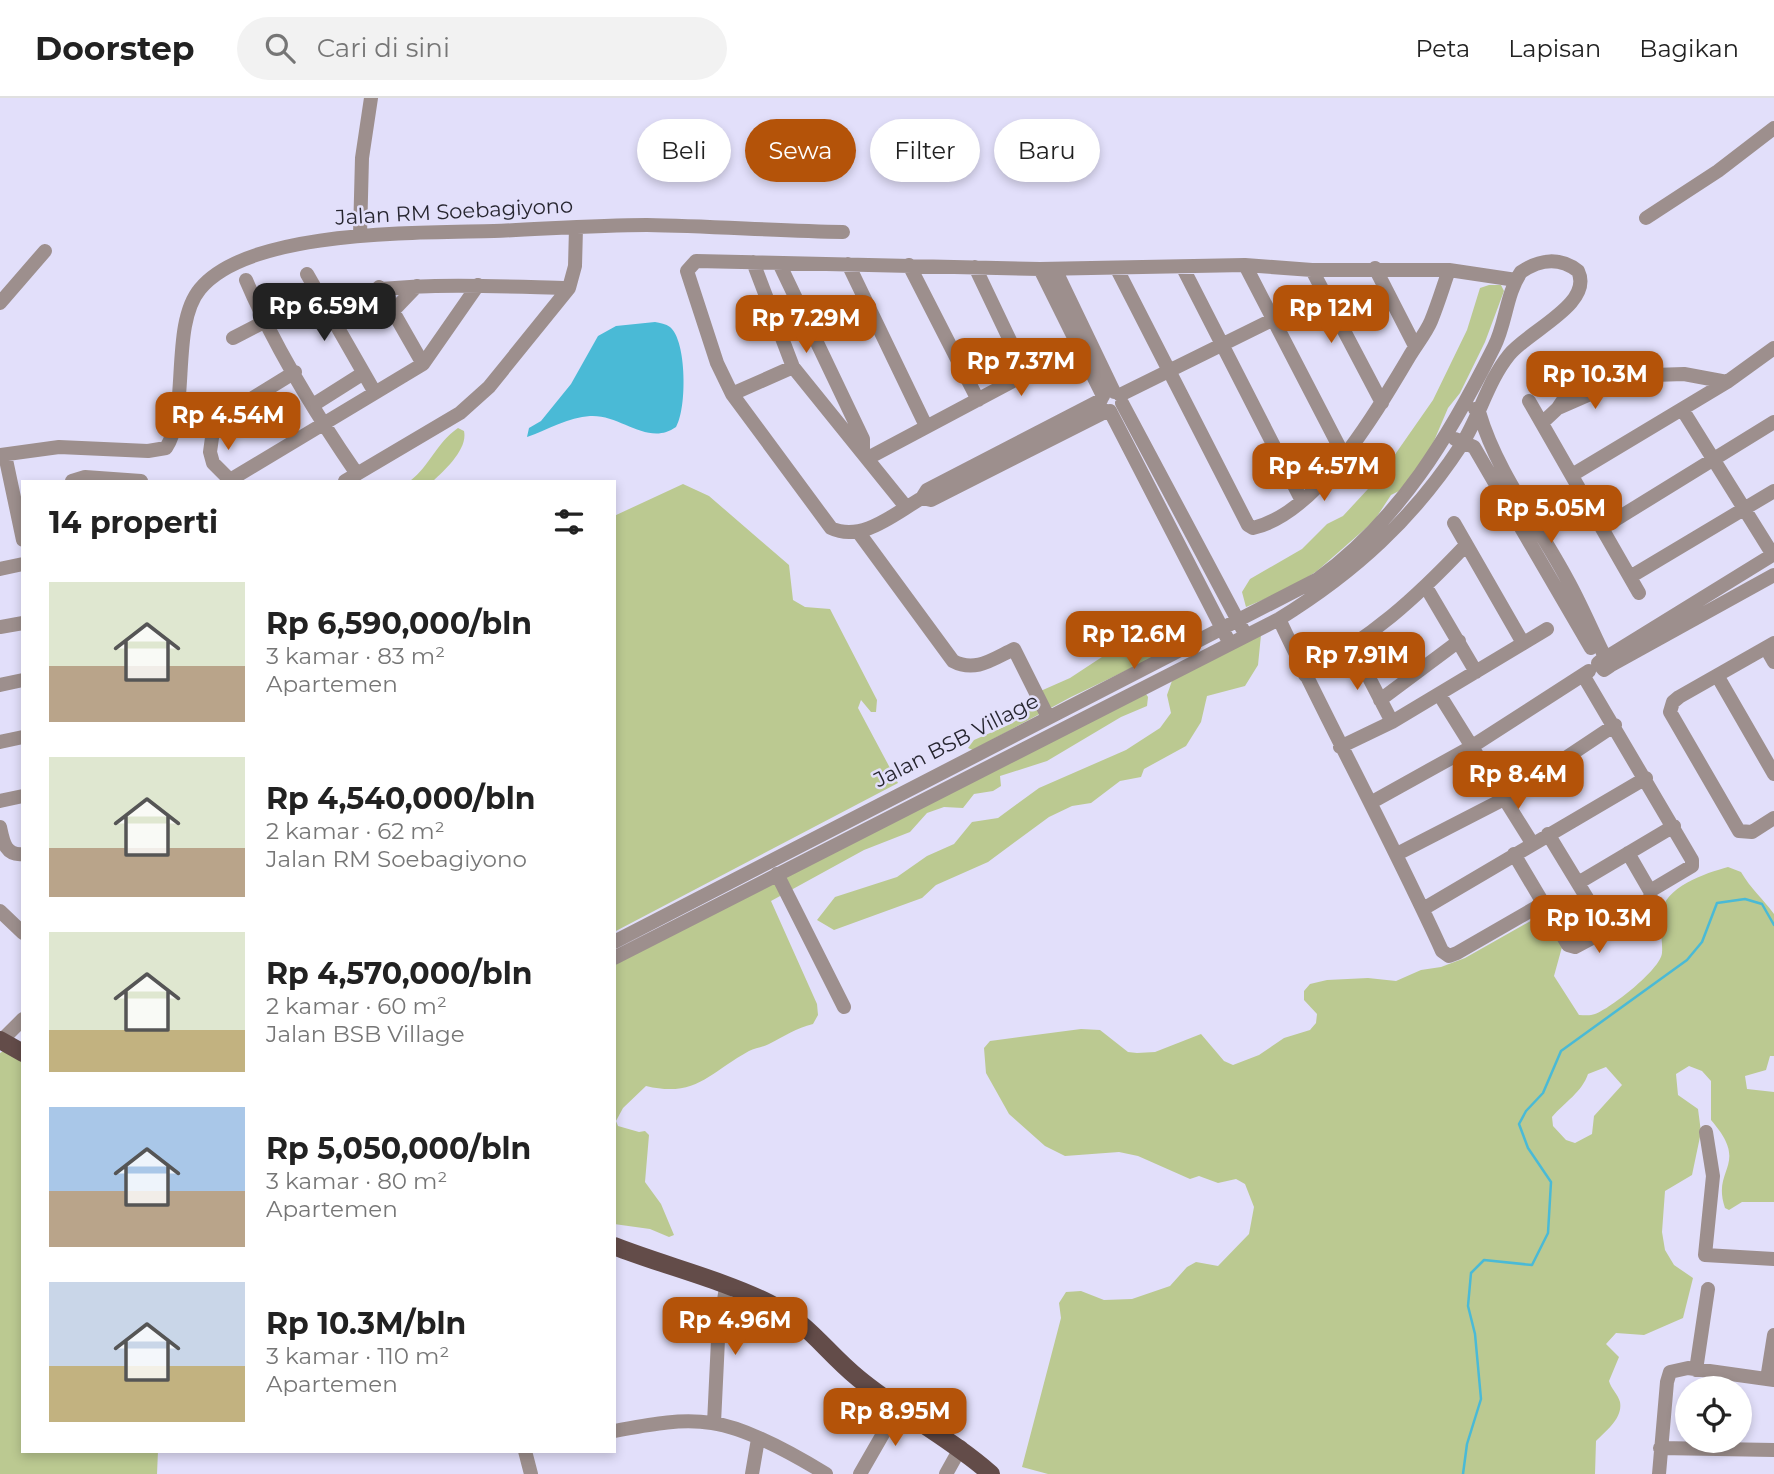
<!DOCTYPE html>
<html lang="id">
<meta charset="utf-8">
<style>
body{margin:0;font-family:Montserrat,sans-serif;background:#f2f2f2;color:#222;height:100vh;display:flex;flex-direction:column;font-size:26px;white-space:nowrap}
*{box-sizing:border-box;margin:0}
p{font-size:23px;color:#767676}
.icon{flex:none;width:38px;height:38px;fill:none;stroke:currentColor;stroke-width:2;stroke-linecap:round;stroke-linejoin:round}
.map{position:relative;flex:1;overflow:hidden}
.sheet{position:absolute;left:21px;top:382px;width:595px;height:973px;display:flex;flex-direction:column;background:#fff;border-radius:0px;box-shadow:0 4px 10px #0003}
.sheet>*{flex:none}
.top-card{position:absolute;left:637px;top:21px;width:665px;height:63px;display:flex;gap:14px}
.fabs{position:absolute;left:1675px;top:1278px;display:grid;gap:14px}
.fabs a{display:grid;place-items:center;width:77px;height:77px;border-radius:50%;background:#fff;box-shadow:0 4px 10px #0003;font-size:35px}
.price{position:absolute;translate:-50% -60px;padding:0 16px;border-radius:14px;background:#b45309;color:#fff;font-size:23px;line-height:46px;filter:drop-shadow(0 2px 4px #0008)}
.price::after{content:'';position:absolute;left:50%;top:42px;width:21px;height:16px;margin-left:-10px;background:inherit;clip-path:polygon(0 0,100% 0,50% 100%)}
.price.active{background:#222;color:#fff}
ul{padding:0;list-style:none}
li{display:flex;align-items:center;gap:21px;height:175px;padding:0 28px}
li span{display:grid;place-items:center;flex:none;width:196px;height:140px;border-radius:0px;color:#555}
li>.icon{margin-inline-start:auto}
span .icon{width:84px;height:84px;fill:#fffc;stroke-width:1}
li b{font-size:30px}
h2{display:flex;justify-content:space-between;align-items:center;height:84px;padding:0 28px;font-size:30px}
.chip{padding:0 24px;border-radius:32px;background:#fff;box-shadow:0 4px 10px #0003;font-size:24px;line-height:63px}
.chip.active{background:#b45309;color:#fff}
header{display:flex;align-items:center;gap:42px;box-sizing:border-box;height:98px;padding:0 35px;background:#fff;border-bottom:2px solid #e0e0e0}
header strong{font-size:33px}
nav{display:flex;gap:38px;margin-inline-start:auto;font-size:24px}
.search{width:490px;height:63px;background:#f2f2f2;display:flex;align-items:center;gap:18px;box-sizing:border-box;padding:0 24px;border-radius:38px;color:#767676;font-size:26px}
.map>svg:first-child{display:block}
</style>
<header>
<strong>Doorstep</strong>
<div class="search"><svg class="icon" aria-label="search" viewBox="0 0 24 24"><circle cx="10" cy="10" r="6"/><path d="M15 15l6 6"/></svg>Cari di sini</div>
<nav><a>Peta</a><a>Lapisan</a><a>Bagikan</a></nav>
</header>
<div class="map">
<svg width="1774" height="1376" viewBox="0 0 1774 1376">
<rect width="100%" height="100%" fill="#e2dffa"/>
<!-- green -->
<path fill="#bbc991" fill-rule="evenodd" d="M1489 187H1501L1504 193 1485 244 1460 295 1448 310 1428 357 1399 393 1391 397 1374 423 1317 473 1291 490 1246 509 1242 494 1250 481 1302 451 1327 426 1343 418 1380 378 1433 302 1467 232 1480 190Z
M458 330 464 333C468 351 445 372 433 383H410C430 368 436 345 458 330Z
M683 386 709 398 789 467 793 502 805 509 830 511 877 602 876 614H871L861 602 858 610 898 685 614 834V418Z
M1185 520 1190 521 1195 538 1190 542 1071 599 973 652 968 650 974 642 1013 625 1036 595 1070 580 1105 557 1173 523Z
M1261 537 1258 567 1245 588 1207 598 1201 624 1186 648 1144 671 1141 679 1120 683 1091 705 1072 708 1049 719 988 764 936 787 922 800 834 832 817 822 835 799 897 779 927 758 954 746 972 724 998 720 1039 690 1126 652 1160 630 1171 615 1167 597 1173 580Z
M1142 590 1148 599 1147 608 1121 619 1047 663 1000 678 1001 688 993 693 974 696 963 710 944 709 927 715 910 734 864 752 771 803 817 906 818 917 813 926C796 930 785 938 769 946 763 949 755 950 749 953 709 975 696 1000 646 988L623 1010 616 1023 618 1028 639 1034 645 1033 649 1037 645 1084 661 1106 674 1137 669 1139 650 1131 614 1126V863Z
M1728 769 1741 774C1751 791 1763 801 1774 816V958H1770L1766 972 1745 978 1747 991 1774 994V1104H1742L1729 1112 1725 1110C1711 1069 1751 1068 1711 1022V983L1702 973 1689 968 1676 976 1678 997 1698 1011 1701 1034 1692 1077 1665 1093 1662 1134 1665 1152 1674 1167 1693 1180 1683 1220 1644 1237 1616 1235 1606 1246 1619 1259 1609 1283C1611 1291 1618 1296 1620 1304 1623 1320 1606 1333 1596 1343L1595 1376H1048L1022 1369 1061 1220 1059 1205 1066 1194 1081 1193 1104 1202 1132 1201 1170 1188 1187 1169 1196 1164 1218 1168 1249 1136 1254 1109 1245 1086 1236 1081 1218 1085 1199 1078 1190 1081 1138 1058 1119 1054 1065 1058 1045 1048 1009 1016 986 975 984 950 990 943 1081 931 1100 932 1128 954 1137 955 1155 954 1201 936 1224 963 1233 967 1259 957 1284 940 1310 932 1316 925 1317 916 1304 902V893L1310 886 1327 882 1368 880 1396 883 1421 872 1441 869 1465 860 1543 816 1562 849 1554 878 1579 917C1584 917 1590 918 1595 916 1610 911 1661 871 1662 855 1663 843 1659 830 1661 817 1663 789 1706 775 1728 769ZM1606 969 1622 987 1594 1018 1592 1036 1575 1045 1566 1042 1553 1028 1552 1019C1565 1004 1582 994 1588 976Z
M5 952 23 961V1353H158L157 1376H0V955Z"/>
<!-- water -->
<path fill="#4abad6" d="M655 224C660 225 666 226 670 229 687 243 687 311 676 329 648 349 621 316 590 318 569 319 547 332 527 339L529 330 541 323 571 286 598 238 616 228Z"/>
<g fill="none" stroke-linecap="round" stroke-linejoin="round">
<!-- stream -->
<path stroke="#4abad6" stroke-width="2.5" d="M1463 1376 1467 1346 1481 1301 1475 1236 1468 1208 1471 1175 1484 1162 1532 1167 1548 1135 1551 1084 1528 1050 1519 1026 1526 1013 1543 995 1561 953 1687 862 1702 844 1717 805 1745 801 1762 806 1774 827"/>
<!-- minor -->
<path stroke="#9d8f8d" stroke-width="14" d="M1646 120 1718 73 1774 30
M360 137 362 60 371 0
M753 164 793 269 906 409
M779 165 863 341V353
M848 166 926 328
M909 167 978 302
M1245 167 1344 358
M1183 170 1301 401
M1375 170 1415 248
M1040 171 1103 298
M1055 171 1114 294
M1117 171 1248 427 1253 430C1318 415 1377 313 1409 259 1416 247 1426 235 1431 223 1438 206 1443 189 1449 172
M1312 172 1382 305
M307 176 374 293
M246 182C275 250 315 315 357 376
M379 189 423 266
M319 200C402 183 485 188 569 190
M0 205 45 153
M393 213 417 188
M233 240 264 224
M732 296 793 269
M1120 297 1272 222
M1101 302 927 392 922 400C895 415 862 445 831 430L732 296 717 265 687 173 696 163 1040 171 1245 167 1312 172H1449L1516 182
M1529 303 1639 495
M1122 305 1243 532
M313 307 362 276
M1558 310 1590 296 1611 280
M1475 311 1479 314C1497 375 1537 425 1567 481 1581 506 1592 533 1605 559L1611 563 1610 568 1604 572 1598 565 1605 559
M1682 311 1773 457
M1110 313 1227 540
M214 324 295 274
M1542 325 1558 310 1574 286 1593 279 1684 276 1727 284
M1455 341 1474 349 1591 550
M0 357 59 349 148 353 166 350C190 313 170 227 200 191 249 131 421 135 494 133 545 131 596 127 647 127 712 128 778 133 843 134
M5 357 23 442
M868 360 1026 276 975 169
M1572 377 1727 284 1774 250
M230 382 423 266 478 187
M72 383 85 379 141 383
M231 383 213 365 210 354 216 311 225 302 250 301
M345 383 460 315 489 289 569 190 575 168 576 130
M922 400 931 402 1107 313
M1454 425 1523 545
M1602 430 1774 324
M859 435 953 563C975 575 993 561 1014 551L1048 619
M0 471 23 466
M1630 479 1774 393
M1426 489 1476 574
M1279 521C1332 633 1391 741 1442 853L1449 858 1457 855 1542 806
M0 529 23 525
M1774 545 1679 599 1673 604 1670 614 1739 733 1752 734 1774 720
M1353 549 1392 624
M1766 550 1774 564
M1607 559 1774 456
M1611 567 1774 477
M1305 577C1374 537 1412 504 1466 447
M1583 577 1692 762V768L1650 793
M1718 579 1774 676
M0 587 23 582
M1439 596 1532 745
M1380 602 1459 543
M0 644 23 639
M1340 649 1392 624 1547 531
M0 703 23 698
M1372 704 1471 649 1589 573
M0 729C3 743 5 758 23 756
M1548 736 1607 833
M1397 756 1504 701 1615 627
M1514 756 1568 847 1575 849 1652 808 1650 793 1628 755
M777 776 844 909
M1578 785 1674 728
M1423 811 1646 680
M0 813 23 835
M614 844 1318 481C1400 421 1449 339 1494 249 1506 226 1506 196 1521 174 1540 161 1560 159 1578 173 1594 206 1528 233 1509 257 1488 283 1480 317 1462 346 1413 421 1355 474 1279 521L614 860
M1 943 23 921
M1706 1034 1713 1078 1705 1157 1774 1161
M1696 1272 1708 1191
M1767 1281 1774 1237
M714 1325 718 1242 726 1189
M614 1333C647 1327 679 1320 712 1325 748 1330 795 1357 826 1376
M1660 1350 1774 1352
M525 1353 531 1376
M752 1376 758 1341
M860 1376 899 1308
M946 1376 961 1349
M1659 1376 1667 1284 1670 1274 1688 1270 1774 1282"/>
<!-- major -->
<path stroke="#634c49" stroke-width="18" d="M0 942 23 955
M614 1148C665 1168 720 1181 769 1205 810 1226 824 1252 858 1280 900 1315 949 1339 991 1376"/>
</g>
<g text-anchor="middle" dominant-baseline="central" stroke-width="5" stroke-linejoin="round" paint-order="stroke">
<!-- street labels -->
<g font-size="21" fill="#272630" stroke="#e2dffa">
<text transform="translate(454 113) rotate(-3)">Jalan RM Soebagiyono</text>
<text transform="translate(956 642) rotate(-27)">Jalan BSB Village</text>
</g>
</g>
</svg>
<div class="fabs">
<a><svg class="icon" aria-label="locate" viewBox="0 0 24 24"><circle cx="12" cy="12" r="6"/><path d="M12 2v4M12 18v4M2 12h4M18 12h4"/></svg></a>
</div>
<b class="price active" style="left:324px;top:245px">Rp 6.59M</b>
<b class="price" style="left:1331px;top:247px">Rp 12M</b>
<b class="price" style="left:806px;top:257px">Rp 7.29M</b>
<b class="price" style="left:1021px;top:300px">Rp 7.37M</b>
<b class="price" style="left:1595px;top:313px">Rp 10.3M</b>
<b class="price" style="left:228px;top:354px">Rp 4.54M</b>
<b class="price" style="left:1324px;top:405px">Rp 4.57M</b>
<b class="price" style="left:1551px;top:447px">Rp 5.05M</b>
<b class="price" style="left:1134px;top:573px">Rp 12.6M</b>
<b class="price" style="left:1357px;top:594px">Rp 7.91M</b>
<b class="price" style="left:1518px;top:713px">Rp 8.4M</b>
<b class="price" style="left:1599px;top:857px">Rp 10.3M</b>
<b class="price" style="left:735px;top:1259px">Rp 4.96M</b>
<b class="price" style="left:895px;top:1350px">Rp 8.95M</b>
<div class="top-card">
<a class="chip">Beli</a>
<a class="chip active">Sewa</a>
<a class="chip">Filter</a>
<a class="chip">Baru</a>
</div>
<section class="sheet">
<h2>14 properti<svg class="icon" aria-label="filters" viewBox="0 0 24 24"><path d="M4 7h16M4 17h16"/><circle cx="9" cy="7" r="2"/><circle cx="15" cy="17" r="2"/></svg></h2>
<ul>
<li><span style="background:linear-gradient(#dfe7d0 60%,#b9a48a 0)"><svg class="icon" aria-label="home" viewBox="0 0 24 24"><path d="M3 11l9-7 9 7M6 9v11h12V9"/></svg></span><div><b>Rp 6,590,000/bln</b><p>3 kamar · 83 m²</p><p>Apartemen</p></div></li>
<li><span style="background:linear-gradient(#dfe7d0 65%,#b9a48a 0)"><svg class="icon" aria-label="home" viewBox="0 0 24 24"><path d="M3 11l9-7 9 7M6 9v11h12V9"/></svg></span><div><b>Rp 4,540,000/bln</b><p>2 kamar · 62 m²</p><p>Jalan RM Soebagiyono</p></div></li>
<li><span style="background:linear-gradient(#dfe7d0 70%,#c2b280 0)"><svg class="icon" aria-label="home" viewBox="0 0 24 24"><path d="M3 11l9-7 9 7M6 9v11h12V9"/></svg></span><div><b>Rp 4,570,000/bln</b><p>2 kamar · 60 m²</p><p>Jalan BSB Village</p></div></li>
<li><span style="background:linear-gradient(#a9c7e8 60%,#b9a48a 0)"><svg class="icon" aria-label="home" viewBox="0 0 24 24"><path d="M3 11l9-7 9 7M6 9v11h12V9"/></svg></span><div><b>Rp 5,050,000/bln</b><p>3 kamar · 80 m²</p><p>Apartemen</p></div></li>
<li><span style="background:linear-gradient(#c9d6e8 60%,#c2b280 0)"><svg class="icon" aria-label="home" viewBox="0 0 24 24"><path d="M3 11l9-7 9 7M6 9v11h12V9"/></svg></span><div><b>Rp 10.3M/bln</b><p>3 kamar · 110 m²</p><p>Apartemen</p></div></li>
</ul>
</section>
</div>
